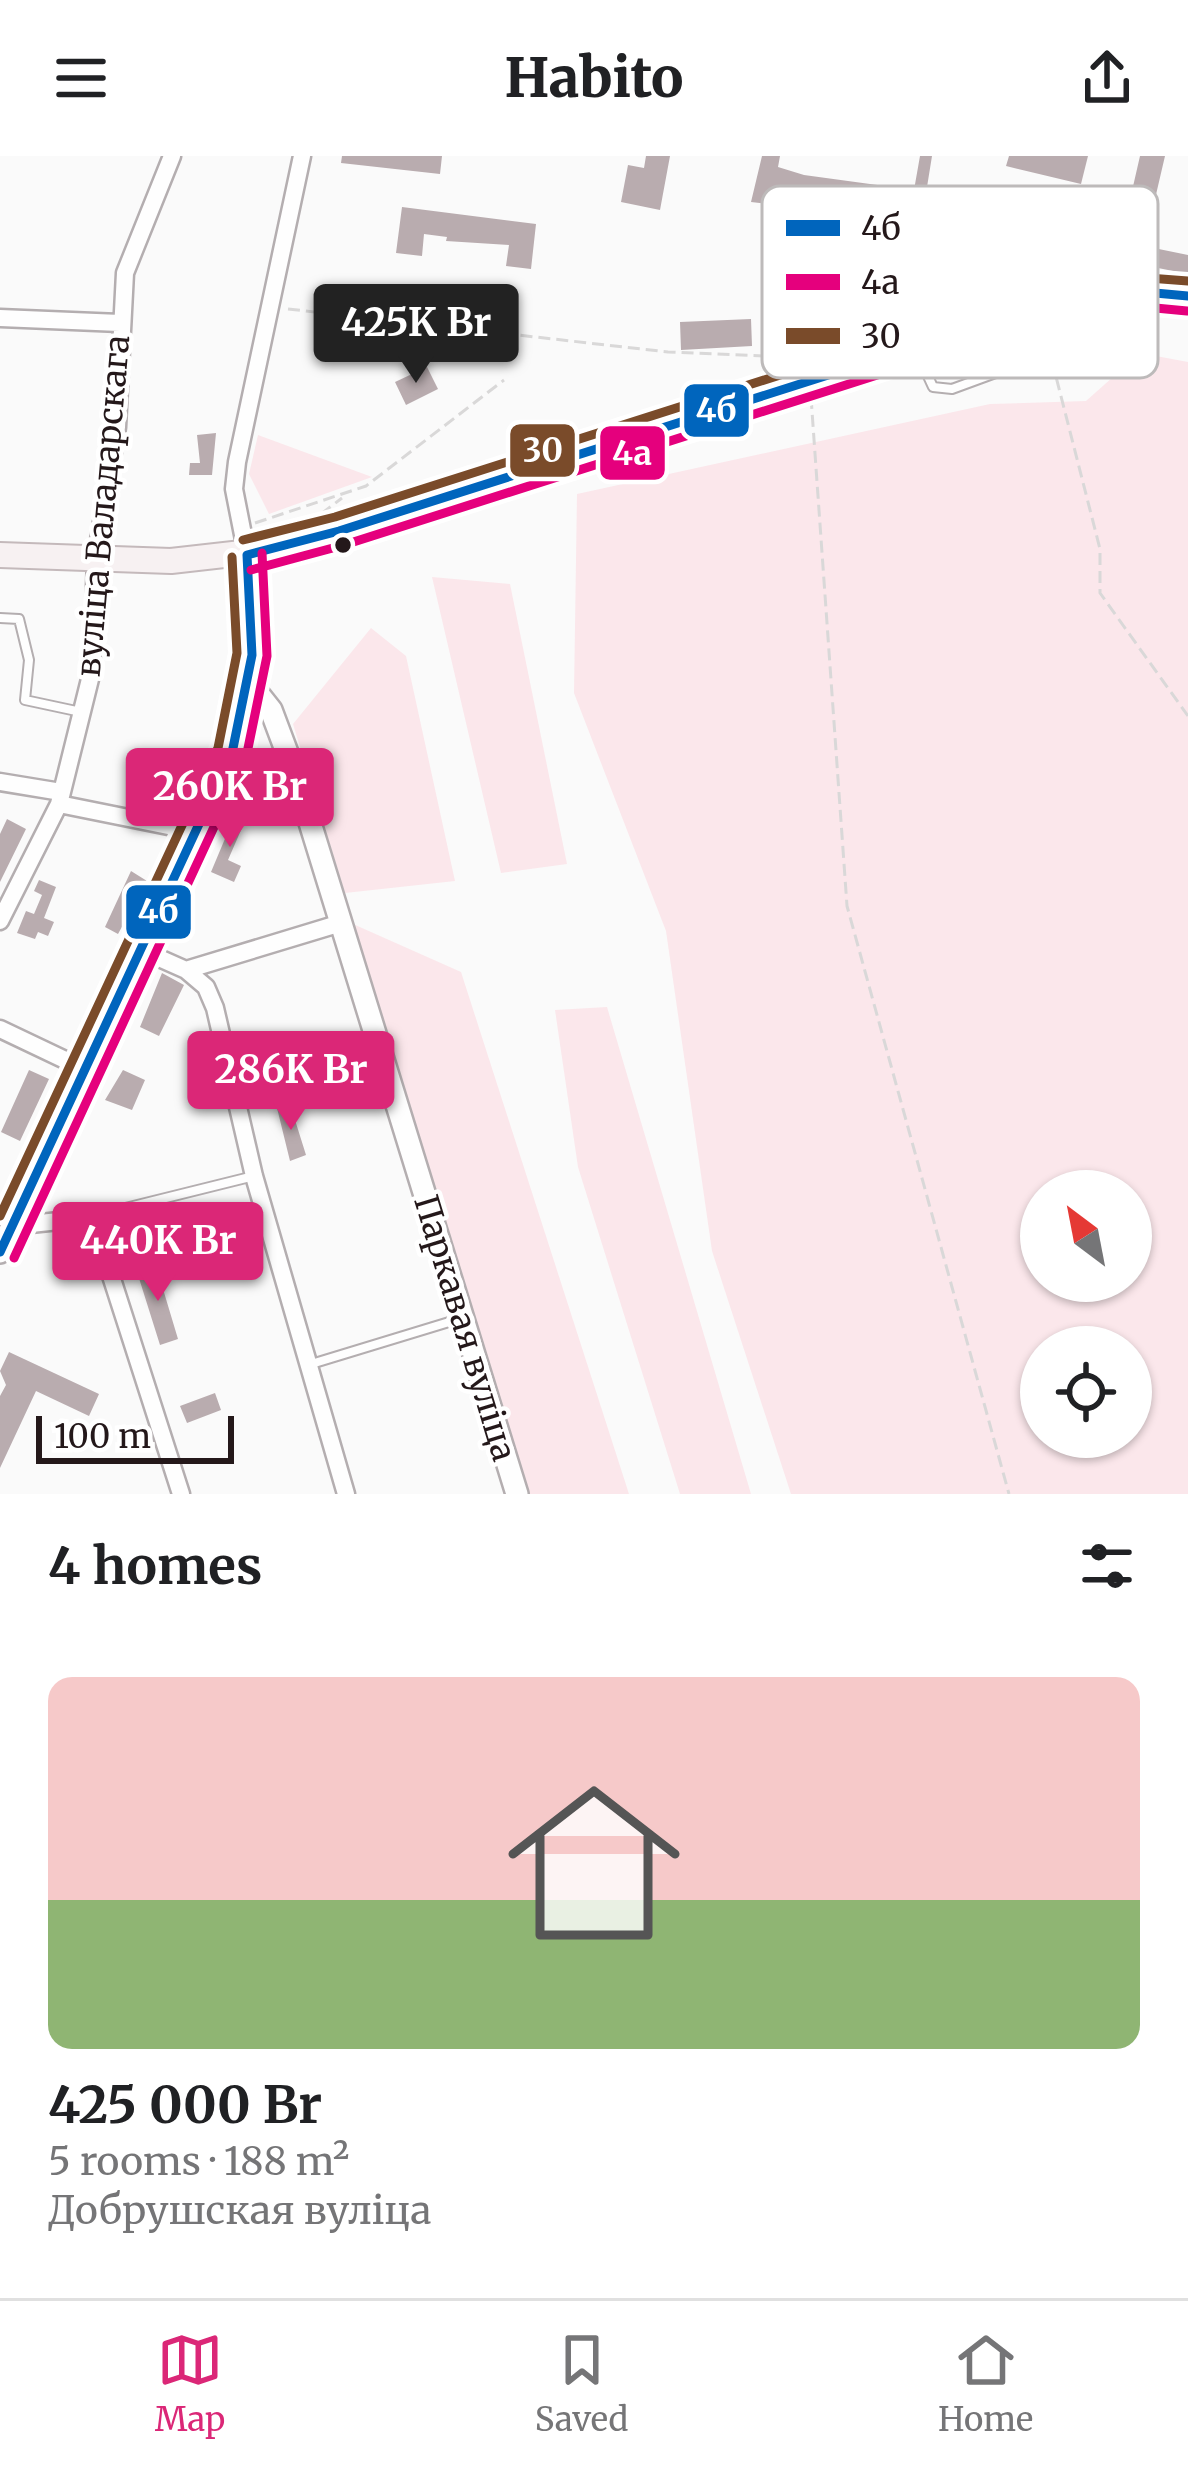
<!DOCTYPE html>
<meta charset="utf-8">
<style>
body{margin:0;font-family:Merriweather,serif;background:#f6f6f6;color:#202124;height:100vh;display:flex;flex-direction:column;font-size:45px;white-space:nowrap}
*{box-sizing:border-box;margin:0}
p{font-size:39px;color:#757577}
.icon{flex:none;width:66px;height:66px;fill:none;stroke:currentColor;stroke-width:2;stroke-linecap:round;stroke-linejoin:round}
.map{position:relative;height:1338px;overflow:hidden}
.details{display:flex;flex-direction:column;background:#fff;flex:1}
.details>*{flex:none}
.needle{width:78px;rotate:328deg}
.fabs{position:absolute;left:1020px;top:1014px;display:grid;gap:24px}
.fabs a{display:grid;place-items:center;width:132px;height:132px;border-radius:50%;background:#fff;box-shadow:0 3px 9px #0004;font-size:60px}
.scale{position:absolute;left:36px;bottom:30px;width:198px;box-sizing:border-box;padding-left:12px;border:6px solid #24181a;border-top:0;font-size:33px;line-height:42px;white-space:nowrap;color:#24181a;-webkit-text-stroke:9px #fff;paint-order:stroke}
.price{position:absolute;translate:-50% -102px;padding:0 27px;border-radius:12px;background:#db2777;color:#fff;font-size:39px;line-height:78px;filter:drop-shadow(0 3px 6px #0008)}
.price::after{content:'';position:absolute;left:50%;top:72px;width:36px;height:27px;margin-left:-18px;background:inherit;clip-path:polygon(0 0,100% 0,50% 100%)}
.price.selected{background:#222;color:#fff}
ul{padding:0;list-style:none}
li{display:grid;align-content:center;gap:24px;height:636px;padding:0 48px}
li+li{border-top:3px solid #e0e0e0}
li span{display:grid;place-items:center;height:372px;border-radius:24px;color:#555}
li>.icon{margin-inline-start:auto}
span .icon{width:216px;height:216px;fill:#fffc;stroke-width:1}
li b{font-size:51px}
h2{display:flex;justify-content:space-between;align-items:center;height:144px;padding:0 48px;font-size:51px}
header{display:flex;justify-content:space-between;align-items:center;height:156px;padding:0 48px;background:#fff;font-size:54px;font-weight:800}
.dock{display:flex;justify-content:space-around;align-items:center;height:168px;border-top:3px solid #e0e0e0;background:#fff;font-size:33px;color:#757577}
.dock a{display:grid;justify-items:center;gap:6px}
.dock .selected{color:#db2777}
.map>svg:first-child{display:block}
</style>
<header><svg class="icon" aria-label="menu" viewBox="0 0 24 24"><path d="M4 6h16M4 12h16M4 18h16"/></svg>Habito<svg class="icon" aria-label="share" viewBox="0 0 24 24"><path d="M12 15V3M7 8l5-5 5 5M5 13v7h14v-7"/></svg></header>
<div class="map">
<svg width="1188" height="1338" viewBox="0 0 1188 1338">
<rect width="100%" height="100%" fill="#fafafa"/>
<!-- green -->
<path fill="#fbe7eb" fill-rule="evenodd" d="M1140 197 1188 206V1338H791L712 1095 666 775 574 537 577 338 990 248 1086 245ZM1131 1035V1125H1041V1035ZM1131 1191V1281H1041V1191Z
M258 279 372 321 269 358 249 318Z
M432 421 510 428 567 708 501 717Z
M371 472 406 500 455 725 345 737 293 568Z
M353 768 461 816 629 1338H525L407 963Z
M607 851 751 1338H680L578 1011 555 854Z"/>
<!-- building -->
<path fill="#b9acaf" d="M342 0H442L440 18 341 7Z
M646 0H670L660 54 621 46 628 9 644 12Z
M762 0H780L778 11 804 19 914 34 920 0H932L927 31 917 35 908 64 904 140 839 131 846 95 878 100 884 61 751 46Z
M1009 0H1088L1081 28 1006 10Z
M1140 0H1165L1144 90 1188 99V118L1123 105 1128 87 1107 82 1113 58 1126 61Z
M402 51 536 68 531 113 506 110 509 89 446 85 447 81 424 78 422 100 396 97Z
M751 163 752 190 681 194 680 166Z
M427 211 438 233 406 249 395 226Z
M216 277 212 319H189L190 307H200L197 279Z
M237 654 248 658 228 704 241 710 234 726 211 716Z
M7 663 26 673 0 726V678Z
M131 715 147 725 118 778 105 771Z
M39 724 56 731 44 762 54 766 48 780 38 776 35 783 17 777 26 755 34 758 42 739 34 735Z
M162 817 184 829 159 880 140 871Z
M29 914 49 923 20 985 1 976Z
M123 914 145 924 132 954 105 944Z
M290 948 306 999 290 1005 277 952Z
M165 1109 169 1120 160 1123 178 1183 160 1189 138 1119Z
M9 1196 99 1238 89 1260 36 1235 0 1312V1240L6 1229 0 1215Z
M215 1237 221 1254 187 1267 180 1250Z"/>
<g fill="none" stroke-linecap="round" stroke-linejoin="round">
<!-- lane casing -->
<g stroke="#b4aeb0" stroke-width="12">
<path id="lane" d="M915 192 933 231 952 233 1086 184 1082 140
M0 462 19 463 29 504 25 544 81 556
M89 1061 254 1020
M308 1209 459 1163"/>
</g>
<!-- street casing -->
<g stroke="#b4aeb0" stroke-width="21">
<path id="street" d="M0 162 120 167
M247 399 234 333 237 306 302 0
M0 626 61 636
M59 648 193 675
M0 765 59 648 92 515 96 403 117 271 125 117 172 0
M141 794 186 814 341 767
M186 814 206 831 215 852 254 1020 346 1338
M0 873 82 912
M12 1070 87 1062 95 1070 181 1338"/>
</g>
<!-- secondary casing -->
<g stroke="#b4aeb0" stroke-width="26">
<path id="secondary" d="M252 530 271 554 295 618 517 1338
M0 1096 232 597C252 530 261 468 247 399"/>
</g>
<!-- primary casing -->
<g stroke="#c4b9bb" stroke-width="28">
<path id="primary" d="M0 399 171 405 277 393 1101 132 1188 140"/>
</g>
<!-- path -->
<path stroke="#d9d8d8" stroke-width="3" stroke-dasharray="12 6" stroke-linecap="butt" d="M288 153 668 196 815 202
M1052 205 1100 393V437L1188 560
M811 241 847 750 1009 1338
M321 358 342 342
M255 367 366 330 504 224"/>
<!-- lane -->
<use href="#lane" stroke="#fefefe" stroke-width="8"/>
<!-- street -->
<use href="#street" stroke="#fefefe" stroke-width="16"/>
<!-- secondary -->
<use href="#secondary" stroke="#fefefe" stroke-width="21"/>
<!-- primary -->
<use href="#primary" stroke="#f7f1f2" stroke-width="24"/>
<!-- bus-1 casing -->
<g stroke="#fff" stroke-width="18">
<path id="bus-1" d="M247 399 339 375 1101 132 1188 140
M0 1096 232 597 252 499 247 399"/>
</g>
<!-- bus-2 casing -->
<g stroke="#fff" stroke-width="18">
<path id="bus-2" d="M251 414 344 389 1103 147 1187 155
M14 1102 246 602 267 500 262 397"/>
</g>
<!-- bus-3 casing -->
<g stroke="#fff" stroke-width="18">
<path id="bus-3" d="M243 384 335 361 1096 118 1188 125
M0 1060 218 592 237 497 232 401"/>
</g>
<!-- bus-1 -->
<use href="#bus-1" stroke="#0065bd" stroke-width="9"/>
<!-- bus-2 -->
<use href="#bus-2" stroke="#e5007d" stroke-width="9"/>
<!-- bus-3 -->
<use href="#bus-3" stroke="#7a4b2a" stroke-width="9"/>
</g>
<!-- markers -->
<circle fill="#24181a" stroke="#fff" stroke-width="4.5" cx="343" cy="389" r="10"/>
<g text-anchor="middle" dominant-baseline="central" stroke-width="9" stroke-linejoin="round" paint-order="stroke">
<!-- street labels -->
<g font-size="33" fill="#24181a" stroke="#fff">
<text transform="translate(103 350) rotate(-85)">вуліца Валадарскага</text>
<text transform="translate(465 1172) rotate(73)">Паркавая вуліца</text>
</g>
</g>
<!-- legend -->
<rect x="762" y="30" width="396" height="192" rx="18" fill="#fff" stroke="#bdbaba" stroke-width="3"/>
<rect x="786" y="64" width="54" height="16" fill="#0065bd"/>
<rect x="786" y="118" width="54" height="16" fill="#e5007d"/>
<rect x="786" y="172" width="54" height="16" fill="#7a4b2a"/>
<g font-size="33" fill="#24181a">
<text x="861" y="84">4б</text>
<text x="861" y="138">4а</text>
<text x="861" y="192">30</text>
</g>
<g stroke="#fff" stroke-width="4.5">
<rect x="682" y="226" width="69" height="57" rx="12" fill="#0065bd"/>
<rect x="508" y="266" width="69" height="57" rx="12" fill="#7a4b2a"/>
<rect x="598" y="268" width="69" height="58" rx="12" fill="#e5007d"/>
<rect x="124" y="727" width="69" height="58" rx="12" fill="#0065bd"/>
</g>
<g font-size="33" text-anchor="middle" font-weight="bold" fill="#fff">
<text x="716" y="266">4б</text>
<text x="543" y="306">30</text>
<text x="632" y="309">4а</text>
<text x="158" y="767">4б</text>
</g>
</svg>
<div class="fabs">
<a><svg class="needle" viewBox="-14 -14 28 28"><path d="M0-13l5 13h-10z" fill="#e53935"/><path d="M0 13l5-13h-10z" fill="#757577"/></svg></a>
<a><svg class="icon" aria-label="locate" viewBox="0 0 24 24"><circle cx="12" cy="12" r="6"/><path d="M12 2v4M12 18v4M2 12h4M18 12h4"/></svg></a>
</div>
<div class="scale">100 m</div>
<b class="price selected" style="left:416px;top:230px">425K Br</b>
<b class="price" style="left:230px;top:694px">260K Br</b>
<b class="price" style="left:291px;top:977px">286K Br</b>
<b class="price" style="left:158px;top:1148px">440K Br</b>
</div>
<section class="details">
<h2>4 homes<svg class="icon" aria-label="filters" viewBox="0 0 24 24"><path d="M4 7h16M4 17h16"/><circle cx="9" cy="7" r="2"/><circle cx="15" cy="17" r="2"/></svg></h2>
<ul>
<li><span style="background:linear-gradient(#f6c9c9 60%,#8fb573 0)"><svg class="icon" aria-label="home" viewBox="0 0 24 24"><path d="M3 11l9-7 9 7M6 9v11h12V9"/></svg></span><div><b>425 000 Br</b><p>5 rooms · 188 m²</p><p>Добрушская вуліца</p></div></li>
</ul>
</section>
<nav class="dock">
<a class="selected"><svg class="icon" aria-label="map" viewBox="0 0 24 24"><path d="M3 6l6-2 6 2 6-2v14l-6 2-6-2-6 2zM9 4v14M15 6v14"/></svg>Map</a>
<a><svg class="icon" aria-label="saved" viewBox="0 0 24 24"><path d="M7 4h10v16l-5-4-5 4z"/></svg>Saved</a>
<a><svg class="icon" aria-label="home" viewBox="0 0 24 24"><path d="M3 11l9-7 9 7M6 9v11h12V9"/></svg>Home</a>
</nav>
